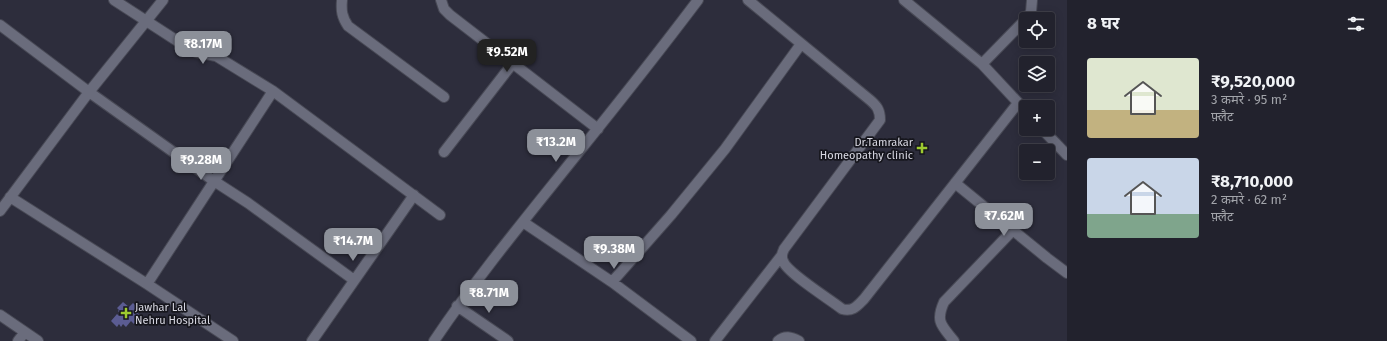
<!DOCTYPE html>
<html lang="hi">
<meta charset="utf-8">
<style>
body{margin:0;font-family:"Fira Sans","Noto Sans Devanagari",sans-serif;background:#2e2f39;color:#f1f3f6;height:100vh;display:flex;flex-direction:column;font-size:15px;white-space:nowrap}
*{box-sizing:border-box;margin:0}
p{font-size:13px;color:#a2a4aa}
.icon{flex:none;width:22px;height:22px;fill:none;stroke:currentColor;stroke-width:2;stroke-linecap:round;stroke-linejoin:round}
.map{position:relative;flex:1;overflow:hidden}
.panel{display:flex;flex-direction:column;background:#22222d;width:320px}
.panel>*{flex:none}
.tools{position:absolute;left:1019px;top:12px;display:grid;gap:8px}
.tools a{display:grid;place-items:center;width:36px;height:36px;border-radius:4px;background:#22222d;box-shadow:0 2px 10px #0003,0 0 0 1px #3f3f49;font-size:20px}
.price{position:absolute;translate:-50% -34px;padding:0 9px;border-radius:8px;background:#8c9099;color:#fff;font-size:13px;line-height:26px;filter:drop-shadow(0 1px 2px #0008)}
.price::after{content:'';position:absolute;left:50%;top:24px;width:12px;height:9px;margin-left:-6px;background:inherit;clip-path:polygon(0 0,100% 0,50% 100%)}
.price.current{background:#222;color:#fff}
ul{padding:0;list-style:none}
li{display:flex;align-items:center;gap:12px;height:100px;padding:0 20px}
li span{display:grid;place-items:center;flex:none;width:112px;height:80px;border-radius:4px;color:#555}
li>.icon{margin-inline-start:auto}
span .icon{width:48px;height:48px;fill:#fffc;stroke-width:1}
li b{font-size:17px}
h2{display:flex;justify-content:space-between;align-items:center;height:48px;padding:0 20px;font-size:17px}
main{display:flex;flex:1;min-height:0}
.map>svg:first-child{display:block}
</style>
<main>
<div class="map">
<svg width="1067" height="341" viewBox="0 0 1067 341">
<rect width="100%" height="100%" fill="#2d2d3c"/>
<!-- building -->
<path fill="#5b5c92" d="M123 302 129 307 133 303 137 307 134 310 141 316 134 324 131 321 126 327 123 324 121 327 119 324 117 327 111 321 117 314 119 316 121 314 118 311 119 310 117 308Z"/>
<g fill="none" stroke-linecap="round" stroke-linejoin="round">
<!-- street casing -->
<g stroke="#484955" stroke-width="12">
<path id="street" d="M114 0 185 46 196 52 216 56 273 91 440 215
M342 0C341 11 342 17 348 26L444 97
M441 0 444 9 450 15 598 129
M748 0 870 100C877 106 880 110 880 120L784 249C782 253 781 257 783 261 787 273 831 300 842 309 853 312 857 306 864 299L1018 103
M904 0 982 64 1026 111
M1026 19 1031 12 1032 0
M0 25 89 92 214 181 248 203 354 280
M982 64 1026 19
M1042 129 1067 155
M444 152 513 63
M955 183 1047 258 1067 273
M10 197 147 284 233 341
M0 211 89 92 163 0
M523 222 612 282 691 341
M612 282 671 215 725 149 801 44
M147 284 273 91
M457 306 508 341
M0 315 38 341
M18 341 25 332
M312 341 414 195
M434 341C477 277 526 218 574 158 616 106 658 53 698 0
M715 341 782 255
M778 341C785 335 791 337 799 341
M954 341C942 326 935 322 944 302L1013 230"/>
</g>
<!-- street -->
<use href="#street" stroke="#6a6c7c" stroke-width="10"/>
</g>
<!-- markers -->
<g fill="#9dca30" stroke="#16161d" stroke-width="1.5">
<path d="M920 142h4v4h4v4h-4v4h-4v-4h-4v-4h4z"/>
<path d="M124 307h4v4h4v4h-4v4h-4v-4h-4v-4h4z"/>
</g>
<g text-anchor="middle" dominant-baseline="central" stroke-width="3.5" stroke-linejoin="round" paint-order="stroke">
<!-- poi labels -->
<g font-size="11" fill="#dadae4" stroke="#16161d" text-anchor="end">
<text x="913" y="142">Dr.Tamrakar<tspan x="913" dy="13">Homeopathy clinic</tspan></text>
<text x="135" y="307" text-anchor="start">Jawhar Lal<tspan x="135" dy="13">Nehru Hospital</tspan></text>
</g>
</g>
</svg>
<div class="tools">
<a><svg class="icon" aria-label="locate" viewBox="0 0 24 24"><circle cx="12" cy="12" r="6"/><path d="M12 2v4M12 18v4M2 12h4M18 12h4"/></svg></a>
<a><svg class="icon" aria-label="layers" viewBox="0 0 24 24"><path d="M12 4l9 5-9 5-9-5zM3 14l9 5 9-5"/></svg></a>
<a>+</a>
<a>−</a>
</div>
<b class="price" style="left:203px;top:65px">₹8.17M</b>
<b class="price current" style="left:507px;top:73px">₹9.52M</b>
<b class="price" style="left:556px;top:163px">₹13.2M</b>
<b class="price" style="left:201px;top:181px">₹9.28M</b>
<b class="price" style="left:1004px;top:237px">₹7.62M</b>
<b class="price" style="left:353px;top:262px">₹14.7M</b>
<b class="price" style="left:614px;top:270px">₹9.38M</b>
<b class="price" style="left:489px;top:314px">₹8.71M</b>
</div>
<section class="panel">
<h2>8 घर<svg class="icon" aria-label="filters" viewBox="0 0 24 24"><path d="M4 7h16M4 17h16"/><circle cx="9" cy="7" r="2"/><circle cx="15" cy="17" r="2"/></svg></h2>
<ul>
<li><span style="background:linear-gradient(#dfe7d0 65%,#c2b280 0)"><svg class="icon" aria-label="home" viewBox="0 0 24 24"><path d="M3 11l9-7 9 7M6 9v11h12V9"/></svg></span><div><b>₹9,520,000</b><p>3 कमरे · 95 m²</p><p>फ़्लैट</p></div></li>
<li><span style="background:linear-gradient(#c9d6e8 70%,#7fa58c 0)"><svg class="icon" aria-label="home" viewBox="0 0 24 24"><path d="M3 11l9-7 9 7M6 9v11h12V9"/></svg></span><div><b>₹8,710,000</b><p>2 कमरे · 62 m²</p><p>फ़्लैट</p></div></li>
</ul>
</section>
</main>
